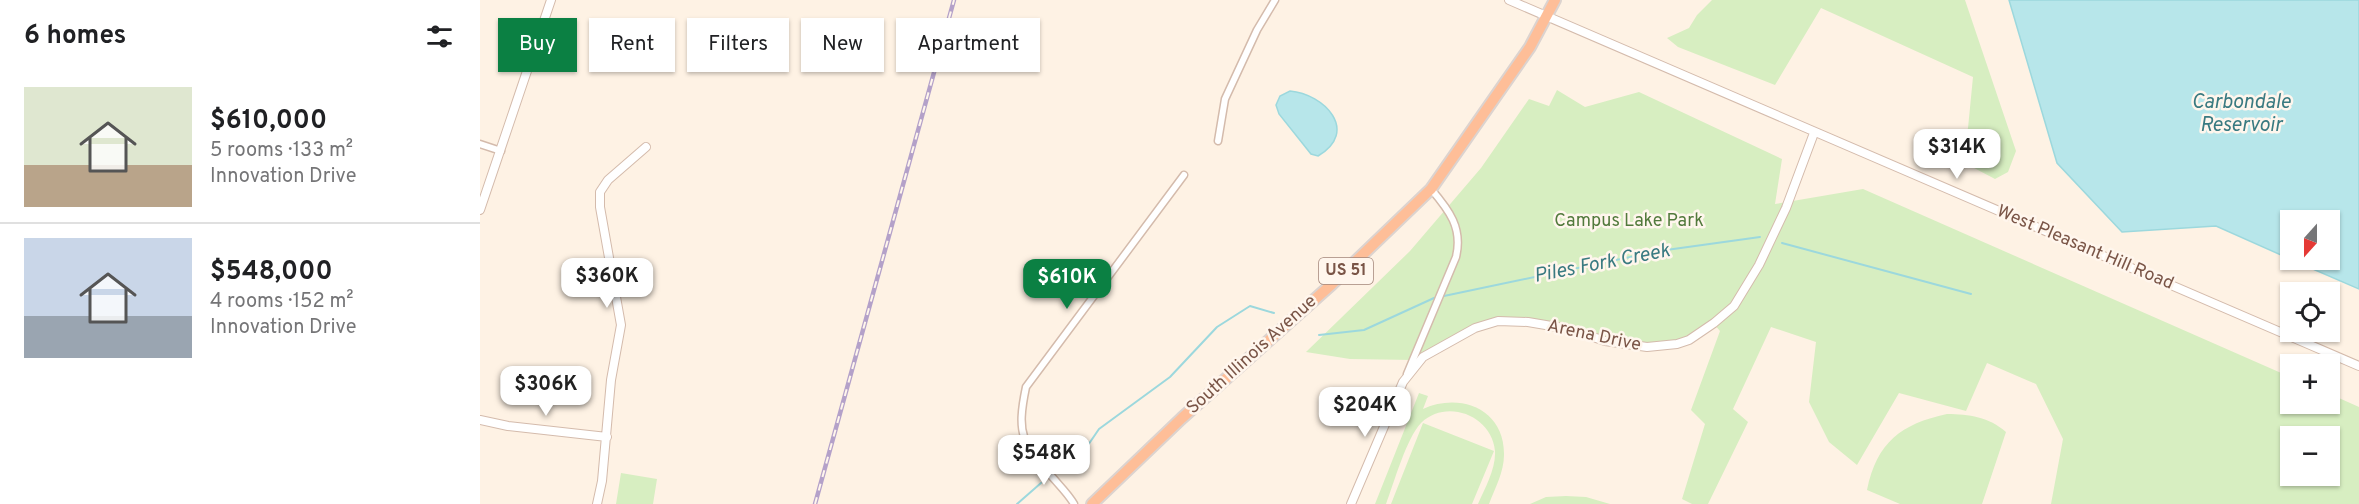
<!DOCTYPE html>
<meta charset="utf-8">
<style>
body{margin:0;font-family:Overpass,sans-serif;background:#f2f2f2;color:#202124;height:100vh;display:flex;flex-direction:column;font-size:22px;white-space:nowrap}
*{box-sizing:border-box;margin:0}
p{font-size:20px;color:#757577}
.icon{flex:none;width:33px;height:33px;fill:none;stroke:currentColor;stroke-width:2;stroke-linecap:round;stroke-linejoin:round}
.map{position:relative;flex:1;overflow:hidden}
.drawer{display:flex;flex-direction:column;background:#fff;width:480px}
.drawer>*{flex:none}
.hud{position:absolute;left:18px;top:18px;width:570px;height:54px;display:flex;gap:12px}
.needle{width:39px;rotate:201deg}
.buttons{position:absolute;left:1800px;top:210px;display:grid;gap:12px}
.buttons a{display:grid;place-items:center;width:60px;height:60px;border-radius:0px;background:#fff;box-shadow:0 2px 4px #0004;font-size:30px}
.price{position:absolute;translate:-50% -51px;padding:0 14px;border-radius:12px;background:#fff;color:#222;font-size:20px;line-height:39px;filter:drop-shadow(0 2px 3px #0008)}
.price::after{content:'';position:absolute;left:50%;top:36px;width:18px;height:14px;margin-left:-9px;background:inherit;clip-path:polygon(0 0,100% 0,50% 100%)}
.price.on{background:#0b8043;color:#fff}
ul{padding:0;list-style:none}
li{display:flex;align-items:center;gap:18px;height:150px;padding:0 24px}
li+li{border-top:2px solid #e0e0e0}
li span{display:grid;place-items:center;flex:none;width:168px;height:120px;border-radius:0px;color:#555}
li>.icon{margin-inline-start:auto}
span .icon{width:72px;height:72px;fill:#fffc;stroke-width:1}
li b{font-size:26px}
h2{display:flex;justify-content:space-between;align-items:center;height:72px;padding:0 24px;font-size:26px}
.tag{padding:0 21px;border-radius:0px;background:#fff;box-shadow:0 2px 4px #0004;font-size:21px;line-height:54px}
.tag.on{background:#0b8043;color:#fff}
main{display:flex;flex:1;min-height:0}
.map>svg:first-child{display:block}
</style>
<main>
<section class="drawer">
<h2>6 homes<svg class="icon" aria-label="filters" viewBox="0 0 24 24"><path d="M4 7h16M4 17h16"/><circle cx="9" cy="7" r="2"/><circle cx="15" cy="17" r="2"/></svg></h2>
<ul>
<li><span style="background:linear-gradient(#dfe7d0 65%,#b9a48a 0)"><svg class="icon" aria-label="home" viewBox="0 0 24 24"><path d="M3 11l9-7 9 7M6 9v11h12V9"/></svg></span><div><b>$610,000</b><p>5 rooms · 133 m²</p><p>Innovation Drive</p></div></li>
<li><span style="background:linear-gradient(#c9d6e8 65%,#9aa5b1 0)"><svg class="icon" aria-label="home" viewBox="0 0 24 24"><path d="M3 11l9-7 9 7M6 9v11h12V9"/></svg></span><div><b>$548,000</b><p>4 rooms · 152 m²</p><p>Innovation Drive</p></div></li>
</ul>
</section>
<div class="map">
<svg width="1879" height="504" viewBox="0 0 1879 504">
<rect width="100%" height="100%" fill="#fef2e4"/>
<!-- green -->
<path fill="#d7eec1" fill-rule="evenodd" d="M1232 0H1485L1536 151 1528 172 1515 179 1479 160 1488 128 1493 77 1341 8 1295 85 1198 47 1187 38 1209 28 1217 15Z
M1077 90 1105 107 1159 92 1302 159 1295 204 1383 189 1810 377V404H1850V394L1879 407V504H1571L1583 439 1556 384 1507 363 1486 411 1419 393 1377 465 1349 442 1329 402 1336 342 1291 327 1253 409 1268 422 1228 504H1212L1202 499 1225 424 1211 410 1240 331 1234 324 1209 340 1167 347 1089 329 1018 321 995 328 933 360 870 359 826 352 930 251 1001 168 1049 99 1069 106ZM1810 436H1850V476H1810Z
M939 393 948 396 943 409C980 392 1025 409 1024 455 1024 472 1015 488 1009 504H998C1005 488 1016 469 1015 451 1012 416 967 398 941 423 926 439 914 483 906 504H895Z
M1467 414C1489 414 1509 417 1526 432L1502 504H1420L1387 490C1397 442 1421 424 1467 414Z
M943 423 1014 451 992 504H911Z
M141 473 177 479 173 504H136Z
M1086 496 1106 497 1130 504H1050L1066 497Z"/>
<!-- water -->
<path fill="#b7e6ea" stroke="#9cd8dd" stroke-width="1.5" d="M1529 0H1879V289L1812 260H1850V220H1810V259L1736 226 1642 232 1577 163Z
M810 91C844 94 880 131 838 156L831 154 799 114 796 105 800 96Z"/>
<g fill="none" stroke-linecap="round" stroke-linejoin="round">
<!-- stream -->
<path stroke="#9cd8dd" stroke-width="2" d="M1302 243 1491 294
M964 296 1179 251 1280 237
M839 335 884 330 954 298
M576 469 590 462 606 448 619 429 690 377 737 327 770 306 794 313
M537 504 561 483"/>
<!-- minor casing -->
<g stroke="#d4bbac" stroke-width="9">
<path id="minor" d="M738 141 745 99 777 30 795 0
M0 144 21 151
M927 374 976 257C983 228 969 210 951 189
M594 504C589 495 581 487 574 479 542 443 536 435 546 387L704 175"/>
</g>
<!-- tertiary casing -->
<g stroke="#d4bbac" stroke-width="10">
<path id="tertiary" d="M1029 0 1879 366
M0 210 71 0
M0 420 28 426 127 437
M117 504 122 481 131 380 141 325 120 207V192L128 180 166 147
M871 504 923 382 943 357 995 328 1018 321 1048 322 1089 329 1125 341 1167 347 1197 344 1209 340 1234 323 1254 306 1279 265 1306 208 1334 133"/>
</g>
<!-- trunk casing -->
<g stroke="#dcd3cf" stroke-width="14">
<path id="trunk" d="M612 504 702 418 852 284 951 189 1050 47 1075 0"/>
</g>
<!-- minor -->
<use href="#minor" stroke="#fff" stroke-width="6"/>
<!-- tertiary -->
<use href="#tertiary" stroke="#fff" stroke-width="8"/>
<!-- trunk -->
<use href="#trunk" stroke="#febe98" stroke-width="10"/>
<!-- rail casing -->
<g stroke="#b4a1c9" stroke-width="4.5">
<path id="rail" d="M335 504 474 0"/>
</g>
<!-- rail -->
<use href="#rail" stroke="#fff6ed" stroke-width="2" stroke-dasharray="7" stroke-linecap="butt"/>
</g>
<g text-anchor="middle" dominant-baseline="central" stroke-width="5" stroke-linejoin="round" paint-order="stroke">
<!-- shield labels -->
<rect fill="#fff6ed" stroke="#a28579" stroke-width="1.5" x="839" y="258" width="54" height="26" rx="4.5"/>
<g font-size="16" font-weight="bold" fill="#7a5547">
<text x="866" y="271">US 51</text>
</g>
<!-- park labels -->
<g font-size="18" fill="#527a3c" stroke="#fff6ed">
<text x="1149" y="221">Campus Lake Park</text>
</g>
<!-- street labels -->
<g font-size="18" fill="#7a5547" stroke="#fff6ed">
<text transform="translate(1605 248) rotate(23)">West Pleasant Hill Road</text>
<text transform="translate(1114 336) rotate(12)">Arena Drive</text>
<text transform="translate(772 355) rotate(-42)">South Illinois Avenue</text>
</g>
<!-- water labels -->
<g font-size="20" font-style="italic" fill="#397a81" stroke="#fff6ed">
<text x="1761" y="103">Carbondale<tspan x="1761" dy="23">Reservoir</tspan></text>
<text transform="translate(1122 264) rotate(-11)">Piles Fork Creek</text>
</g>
</g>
</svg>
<div class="buttons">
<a><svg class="needle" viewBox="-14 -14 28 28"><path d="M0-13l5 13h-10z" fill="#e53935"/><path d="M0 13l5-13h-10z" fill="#757577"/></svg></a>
<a><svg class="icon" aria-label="locate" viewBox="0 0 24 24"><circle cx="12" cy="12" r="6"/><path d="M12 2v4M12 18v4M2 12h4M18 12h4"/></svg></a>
<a>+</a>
<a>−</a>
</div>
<b class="price" style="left:1477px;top:180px">$314K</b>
<b class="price" style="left:127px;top:309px">$360K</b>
<b class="price on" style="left:587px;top:310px">$610K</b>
<b class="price" style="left:66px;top:417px">$306K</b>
<b class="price" style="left:885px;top:438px">$204K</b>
<b class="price" style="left:564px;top:486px">$548K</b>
<div class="hud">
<a class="tag on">Buy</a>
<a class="tag">Rent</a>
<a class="tag">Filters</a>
<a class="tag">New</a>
<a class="tag">Apartment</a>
</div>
</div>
</main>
